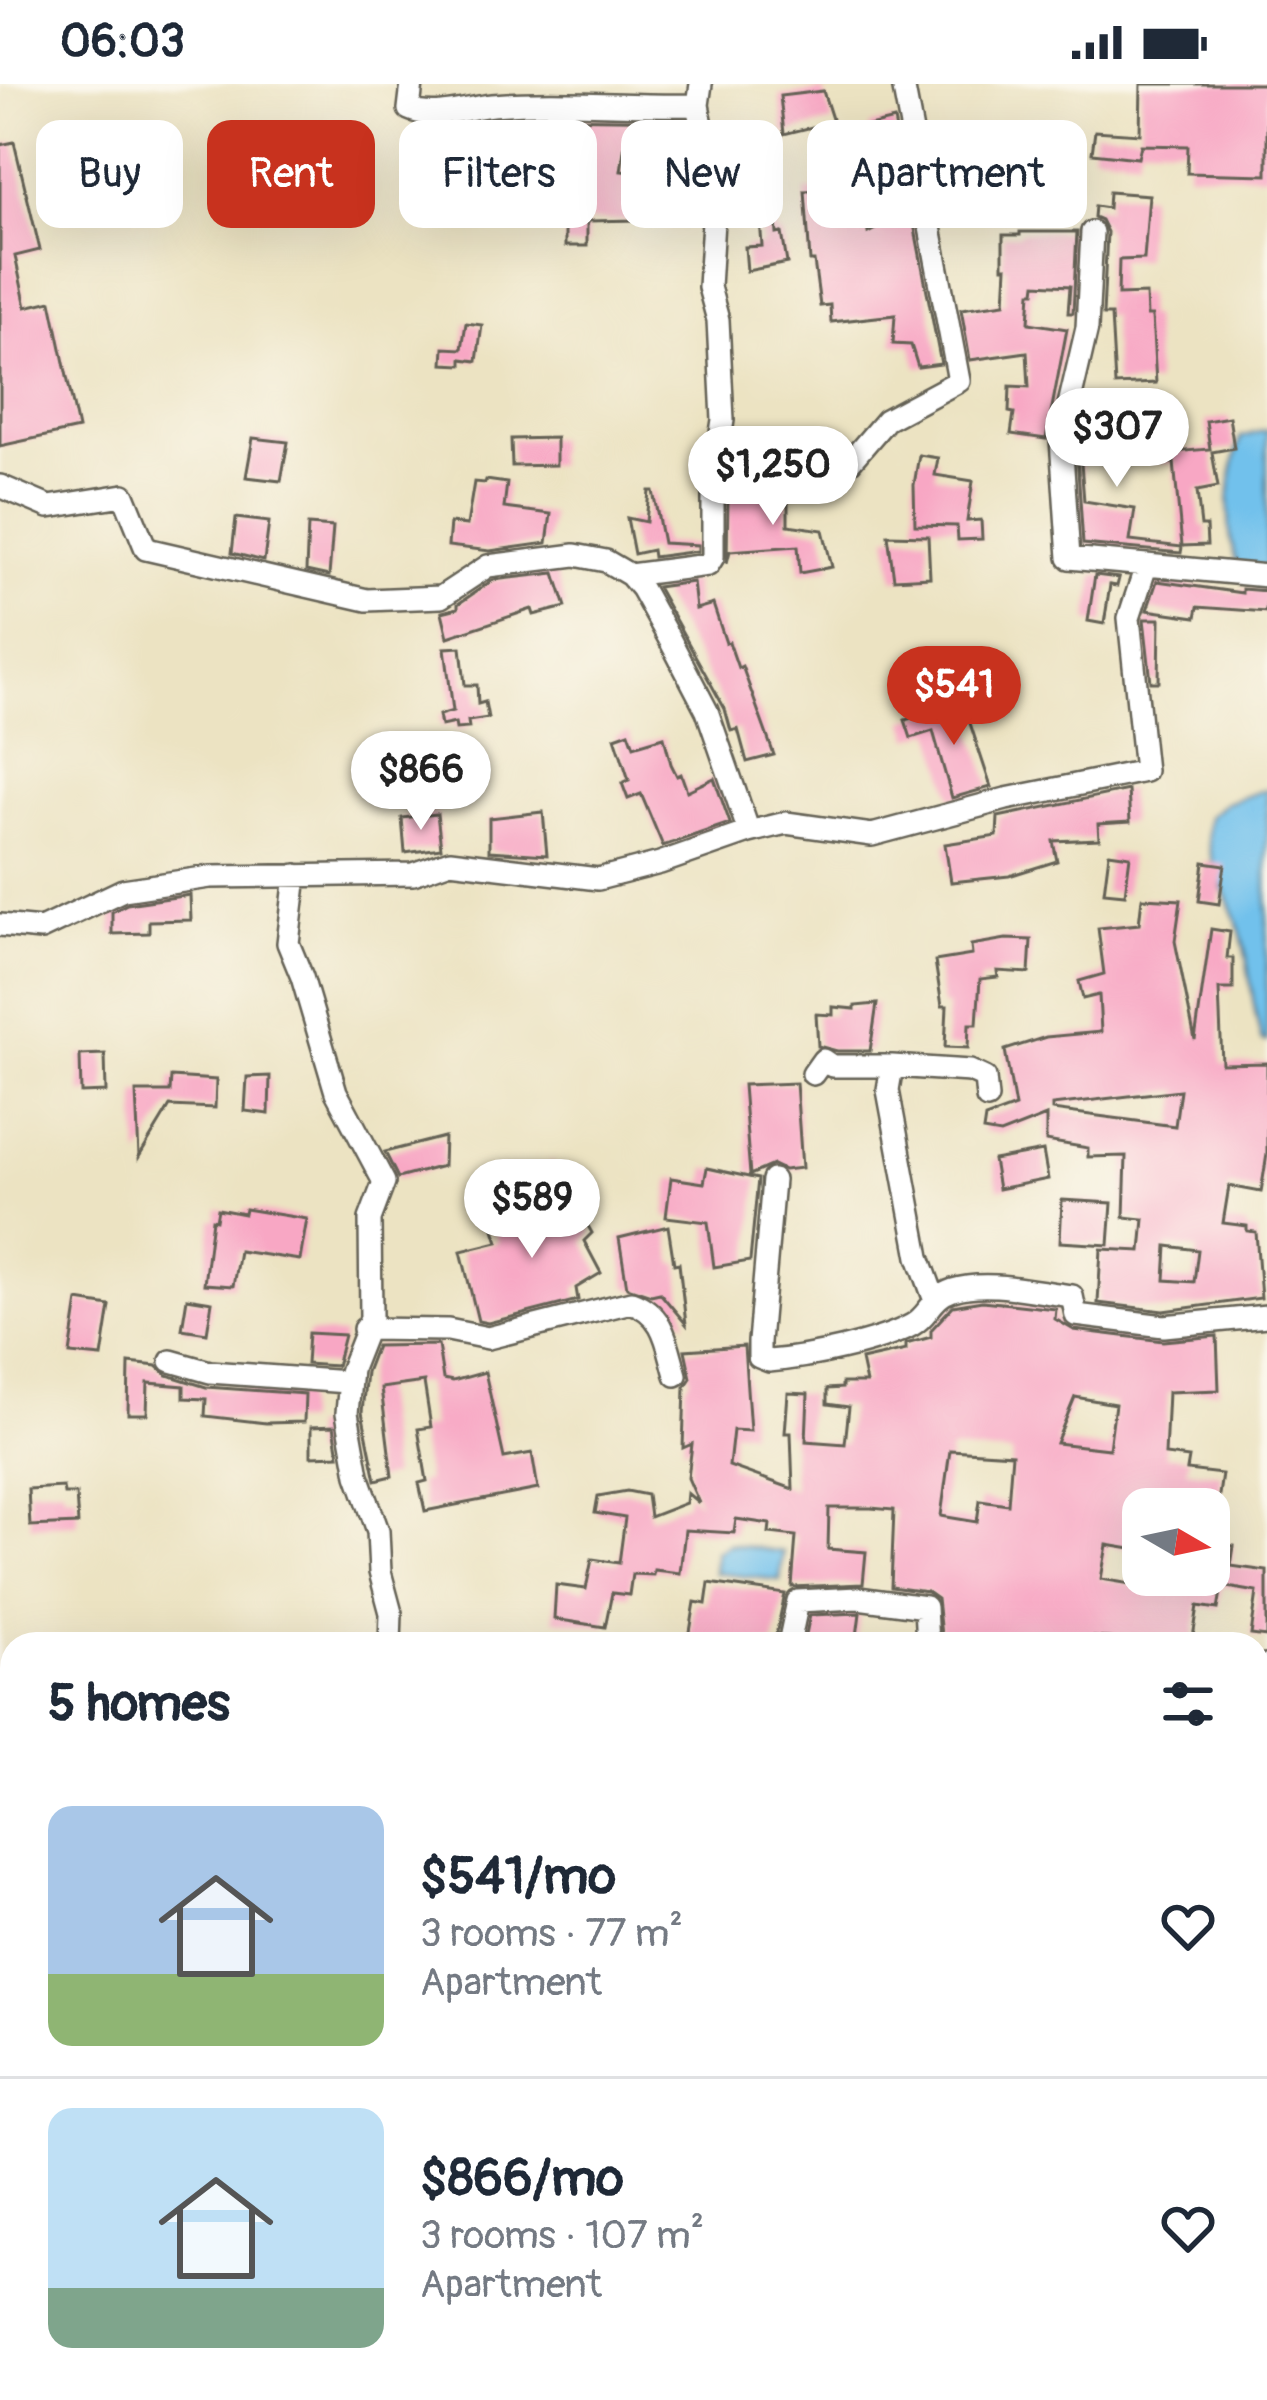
<!DOCTYPE html>
<meta charset="utf-8">
<style>
body{margin:0;font-family:Pangolin,sans-serif;background:#f6f6f7;color:#1f2937;height:100vh;display:flex;flex-direction:column;font-size:45px;white-space:nowrap}
*{box-sizing:border-box;margin:0}
p{font-size:39px;color:#747a83}
.icon{flex:none;width:66px;height:66px;fill:none;stroke:currentColor;stroke-width:2;stroke-linecap:round;stroke-linejoin:round}
.map{position:relative;flex:1;overflow:hidden}
.sheet{position:absolute;left:0px;top:1548px;width:1269px;height:768px;display:flex;flex-direction:column;background:#fff;border-radius:36px 36px 0 0;box-shadow:0 12px 48px #0002}
.sheet>*{flex:none}
.guide{position:absolute;left:36px;top:36px;width:1197px;height:108px;display:flex;gap:24px}
.needle{width:78px;rotate:99deg}
.fabs{position:absolute;left:1122px;top:1404px;display:grid;gap:24px}
.fabs a{display:grid;place-items:center;width:108px;height:108px;border-radius:24px;background:#fff;box-shadow:0 12px 48px #0002;font-size:60px}
.price{position:absolute;translate:-50% -102px;padding:0 27px;border-radius:42px;background:#fff;color:#222;font-size:39px;line-height:78px;filter:drop-shadow(0 3px 6px #0008)}
.price::after{content:'';position:absolute;left:50%;top:72px;width:36px;height:27px;margin-left:-18px;background:inherit;clip-path:polygon(0 0,100% 0,50% 100%)}
.price.current{background:#c8321e;color:#fff}
ul{padding:0;list-style:none}
li{display:flex;align-items:center;gap:36px;height:300px;padding:0 48px}
li+li{border-top:3px solid #e0e1e3}
li span{display:grid;place-items:center;flex:none;width:336px;height:240px;border-radius:24px;color:#555}
li>.icon{margin-inline-start:auto}
span .icon{width:144px;height:144px;fill:#fffc;stroke-width:1}
li b{font-size:51px}
h2{display:flex;justify-content:space-between;align-items:center;height:144px;padding:0 48px;font-size:51px}
.chip{padding:0 42px;border-radius:24px;background:#fff;box-shadow:0 12px 48px #0002;font-size:42px;line-height:108px}
.chip.current{background:#c8321e;color:#fff}
.status{display:flex;justify-content:space-between;align-items:center;height:84px;padding:0 60px;background:#fff;direction:ltr}
.status svg{height:33px;fill:currentColor}
.map>svg:first-child{display:block}
</style>
<div class="status"><b>06:03</b><svg viewBox="0 0 49 12"><path d="M0 12V9h3v3zM5 12V6h3v6zM10 12V3h3v9zM15 12V0h3v12zM26 1h20v11H26zM47 4h2v5h-2z"/></svg></div>
<div class="map">
<svg width="1267" height="2316" viewBox="0 0 1267 2316">
<rect width="100%" height="100%" fill="#fbf7ec"/>
<filter id="ink" filterUnits="userSpaceOnUse"><feTurbulence type="fractalNoise" baseFrequency=".00833" numOctaves="2"/><feDisplacementMap in="SourceGraphic" scale="24" xChannelSelector="R" yChannelSelector="G"/><feConvolveMatrix kernelMatrix="1 2 1 2 8 2 1 2 1" color-interpolation-filters="sRGB"/></filter>
<filter id="wash" filterUnits="userSpaceOnUse"><feTurbulence type="fractalNoise" baseFrequency=".004" numOctaves="4" result="noise"/><feDisplacementMap in="SourceGraphic" scale="48" xChannelSelector="R" yChannelSelector="G"/><feGaussianBlur stdDeviation="2.7" result="paint"/><feColorMatrix in="noise" values="0 0 0 0 0 0 0 0 0 0 0 0 0 0 0 0 0 1.4 0 .05"/><feComposite in="paint" operator="in"/></filter>
<g filter="url(#wash)">
<rect width="100%" height="100%" fill="#ece3c2"/>
<!-- water -->
<path fill="#71c1ec" stroke="#466e84" stroke-width="3" d="M1267 346V483L1237 481C1224 442 1228 392 1241 353Z
M1267 705V958L1262 957C1251 921 1251 883 1240 847 1229 808 1201 773 1209 732L1226 719Z
M728 1460 783 1468 780 1496 714 1489 716 1468Z"/>
<g id="blocks">
<!-- building -->
<path fill="#f8a7c4" fill-rule="evenodd" d="M1141 0H1267V91L1187 89 1188 62 1141 61 1138 74 1092 69 1095 47 1140 50Z
M823 7 833 38 784 50 780 12Z
M544 34 686 36 697 91 694 118 699 119 698 136 687 135 688 129 637 124 638 136 589 137 586 98 591 67 573 68V64L540 68V65L501 62V35ZM627 45 657 47 656 91 621 87Z
M894 36 941 280 918 283 911 261 893 260 895 231 831 238 830 221 820 222 814 177H810L805 107 823 106 819 82 870 74 869 42ZM862 107H896L902 131 868 149Z
M14 58 40 166 15 172 26 223 51 217 78 345 0 362V61Z
M774 108 777 150 782 149 787 179 747 187 745 163 762 162 758 109Z
M1109 108 1149 111 1144 175 1119 176 1118 211 1146 210 1147 232H1152L1156 299 1115 301 1111 231H1103L1107 148 1101 136 1094 133 1095 122 1108 124Z
M565 127H587V162H565Z
M1020 148H1077L1073 229H1068L1070 202 1036 200 1035 208H1031L1029 239 1067 245 1046 355 1011 350 1014 329 1009 328 1010 302 1029 303 1027 268 970 276 961 225 1005 219 1007 183H1003V151H1020Z
M466 239 482 241 477 277 462 275V281L443 280 444 264 462 265Z
M1229 333 1234 364 1212 368 1218 403 1197 407 1201 442H1206L1207 461 1182 462 1173 368 1210 365 1206 337Z
M1079 344 1122 351 1121 355 1173 358 1172 379 1131 376 1080 366 1084 417 1135 425 1130 457 1182 463 1181 469 1083 460 1076 356Z
M253 354 288 358 281 397 246 393Z
M556 354V381L512 382 511 355Z
M919 371 938 374 935 391 973 397 967 437 981 436 982 455 958 456 957 442 915 441 914 401Z
M486 396 507 399 504 424 551 430 547 459 490 467 448 462 450 439 467 441 474 398 485 399Z
M788 403V441L823 446 832 483 800 489 798 462 730 467 727 479 728 412Z
M649 407H653L663 459 698 461V467L653 473 652 466 634 470 627 434 646 438Z
M236 434 269 438 264 477 232 469Z
M308 441 333 443 329 492 306 487Z
M888 451 928 452 930 493 894 495Z
M555 489 566 523 534 531 532 525 448 553 442 528 458 524V520L493 496Z
M1095 491 1119 494 1117 502 1110 501 1104 540 1088 537Z
M1157 497 1242 509V505L1267 507 1266 528 1198 523 1196 533 1147 526Z
M693 498 696 525 713 520 726 559 729 558 738 584 742 582 774 671 747 678 738 645 731 647 725 625 657 503Z
M1144 535H1160L1159 598H1151Z
M461 563 465 601H477L478 620 485 618 488 634 468 637 469 644 456 645 455 639 441 642 439 631 453 627 445 564Z
M963 618 991 703 952 714 933 647 911 654 905 636Z
M629 648 634 662 664 653 671 680 677 692 681 690 687 707 714 694 730 739 663 762 641 710 628 715 622 699 629 696 615 653Z
M1128 706 1130 738 1098 740 1099 755 1053 757 1057 777 1009 792 951 798 945 760 997 752 998 733Z
M543 728 547 771 489 767V734Z
M437 730 441 764 405 769 402 734Z
M1109 769 1130 772 1125 810 1104 808Z
M1204 778 1225 781 1219 820 1199 817Z
M190 811 191 836 149 837V849L112 850V828L127 820Z
M1142 814 1181 816 1175 857 1195 956 1211 845 1230 848 1227 874H1233V905H1219L1222 980 1267 979V1070L1261 1108 1229 1102 1223 1139 1247 1142V1147L1256 1148 1261 1214 1164 1227 1098 1219 1101 1165 1141 1167 1144 1135 1124 1133 1126 1072 1088 1073V1064L1046 1057V1032L1000 1050 983 1047 985 1034 1015 1023 1005 966 1046 953 1101 948 1099 911 1083 915 1079 897 1104 890 1098 844 1139 840ZM1180 1006 1175 1042 1052 1026V1021ZM1167 1162 1198 1166 1194 1198 1165 1196Z
M1006 855 1031 856 1029 889 997 887 998 893 980 895 977 940H969L968 964 945 963 947 922H942L935 877 972 871 971 861Z
M877 920 870 967H837L818 962 816 930 833 931V923L855 925V922Z
M105 970 106 1008 81 1009 80 971Z
M270 992 269 1030 245 1027 247 993Z
M171 993 216 996 215 1024 170 1022 139 1073 136 1008H170Z
M796 999 802 1084 784 1086 773 1081 750 1091 743 1001Z
M444 1053 443 1082 398 1094 385 1068Z
M1043 1067 1048 1095 998 1105 993 1076Z
M550 1075 592 1149 584 1157 601 1189 576 1204 578 1216 488 1239 478 1237 461 1167 498 1158 494 1145 528 1136 526 1127 543 1123 541 1120 555 1115Z
M707 1084 758 1095 750 1177 714 1183 708 1138 666 1133 671 1094 704 1099Z
M1062 1116 1112 1119 1109 1161 1060 1158Z
M218 1125 244 1130 245 1125 307 1135 300 1176 239 1167 233 1202 204 1200 212 1135 216 1136Z
M668 1142 674 1180 679 1179 686 1240 660 1209 651 1211 627 1203 619 1154Z
M187 1214 212 1218 207 1249 182 1245Z
M78 1217 110 1222 102 1273 70 1270Z
M982 1217 1056 1225 1055 1235 1074 1246 1163 1257 1217 1252 1219 1306 1168 1308 1165 1371 1189 1374 1187 1386 1222 1390 1217 1425H1143V1467L1107 1461 1101 1495 1161 1505 1162 1499 1185 1503 1187 1491H1209V1458L1234 1462 1231 1482 1267 1487V1553L1251 1551 1257 1508 1222 1502 1218 1525 1198 1522 1192 1560 1094 1553 1093 1559 1044 1551 1045 1560H942L937 1515 927 1508 891 1503 894 1426 871 1424H829L828 1465 866 1468 863 1500 792 1503 796 1452 769 1449 770 1440 736 1435 734 1449 685 1446 680 1489 654 1486 653 1491 632 1490 629 1511 612 1509 605 1543 554 1535 556 1501 586 1505 592 1475 619 1479 625 1434 595 1429 598 1412 627 1407 647 1411 650 1433 686 1419 687 1409 699 1419 688 1394 692 1360 683 1364 685 1303 691 1294 685 1266 744 1262 750 1347 733 1346 729 1382 793 1405 791 1349H785L788 1309 808 1310 806 1357 845 1360 849 1323 827 1320V1305L842 1304V1299H866L861 1276 906 1266V1260L931 1253V1246L953 1222ZM1075 1313 1115 1320 1109 1365 1056 1359ZM950 1366 1012 1370 1008 1420 980 1416 977 1438 941 1432Z
M308 1249 344 1251 336 1282 306 1280Z
M438 1261 443 1295 453 1297 485 1288 504 1374 532 1369 538 1405 425 1427 419 1399 427 1397 418 1345 431 1343 424 1298 381 1304 392 1392 376 1396 362 1328 366 1288 376 1262Z
M129 1279 157 1282 167 1291 206 1303 305 1310 304 1338 266 1339 205 1332 206 1315 184 1314V1302L148 1299 147 1330H128Z
M334 1342 339 1371 311 1372V1343Z
M63 1403 64 1410H76L78 1440 30 1442 28 1405Z
M709 1499 785 1510 774 1560H688L695 1518 706 1520Z
M860 1529 856 1560H804L810 1531Z"/>
</g>
</g>
<g filter="url(#ink)">
<use href="#blocks" fill-opacity="0" stroke="#656256" stroke-width="3"/>
<g fill="none" stroke-linecap="round" stroke-linejoin="round">
<!-- street casing -->
<g stroke="#656256" stroke-width="26">
<path id="street" d="M412 0 409 25C432 36 466 24 492 21 561 15 629 23 698 21
M1092 148 1087 244 1061 355 1069 474 1267 492
M713 399 850 378 886 336 959 297 903 0
M0 402 49 423 124 411 146 465 367 516 441 513 488 482 575 471 606 477 630 491 641 504 670 556 707 627 749 748 786 739 872 751 1006 715 1145 687 1129 534 1146 482
M630 491 708 481 713 473V399L723 336 718 236 709 203 715 104 698 21 701 0
M296 791 288 859 302 893 336 1008 384 1098 370 1135 371 1234 351 1285 347 1329 358 1391 378 1447 380 1488 391 1529 390 1560
M0 841 41 845 123 806 210 793 413 790 450 777 598 795 660 779 749 748
M813 990 823 976 832 982H892
M773 1096 759 1258V1273L769 1277C807 1274 879 1259 912 1241 929 1232 931 1213 953 1206 988 1195 1036 1208 1072 1212L1076 1231 1164 1242 1267 1232
M934 1214 919 1173 888 1006 892 982 970 987 985 994 987 1014
M364 1245 448 1246 488 1254 631 1218C665 1230 667 1260 676 1291
M171 1277 210 1288 347 1298 351 1285
M789 1560 798 1517 858 1514 925 1523 927 1560
M1257 1583 1267 1582
M0 1888 12 1887
M1257 2093 1267 2095"/>
</g>
<!-- street -->
<use href="#street" stroke="#fff" stroke-width="21"/>
</g>
</g>
</svg>
<div class="fabs">
<a><svg class="needle" viewBox="-14 -14 28 28"><path d="M0-13l5 13h-10z" fill="#e53935"/><path d="M0 13l5-13h-10z" fill="#747a83"/></svg></a>
</div>
<b class="price" style="left:1117px;top:406px">$307</b>
<b class="price" style="left:773px;top:444px">$1,250</b>
<b class="price current" style="left:954px;top:664px">$541</b>
<b class="price" style="left:421px;top:749px">$866</b>
<b class="price" style="left:532px;top:1177px">$589</b>
<div class="guide">
<a class="chip">Buy</a>
<a class="chip current">Rent</a>
<a class="chip">Filters</a>
<a class="chip">New</a>
<a class="chip">Apartment</a>
</div>
<section class="sheet">
<h2>5 homes<svg class="icon" aria-label="filters" viewBox="0 0 24 24"><path d="M4 7h16M4 17h16"/><circle cx="9" cy="7" r="2"/><circle cx="15" cy="17" r="2"/></svg></h2>
<ul>
<li><span style="background:linear-gradient(#a9c7e8 70%,#8fb573 0)"><svg class="icon" aria-label="home" viewBox="0 0 24 24"><path d="M3 11l9-7 9 7M6 9v11h12V9"/></svg></span><div><b>$541/mo</b><p>3 rooms · 77 m²</p><p>Apartment</p></div><svg class="icon" aria-label="heart" viewBox="0 0 24 24"><path d="M12 20l-8-8c-3-5 5-10 8-4 3-6 11-1 8 4z"/></svg></li>
<li><span style="background:linear-gradient(#bfe0f5 75%,#7fa58c 0)"><svg class="icon" aria-label="home" viewBox="0 0 24 24"><path d="M3 11l9-7 9 7M6 9v11h12V9"/></svg></span><div><b>$866/mo</b><p>3 rooms · 107 m²</p><p>Apartment</p></div><svg class="icon" aria-label="heart" viewBox="0 0 24 24"><path d="M12 20l-8-8c-3-5 5-10 8-4 3-6 11-1 8 4z"/></svg></li>
</ul>
</section>
</div>
